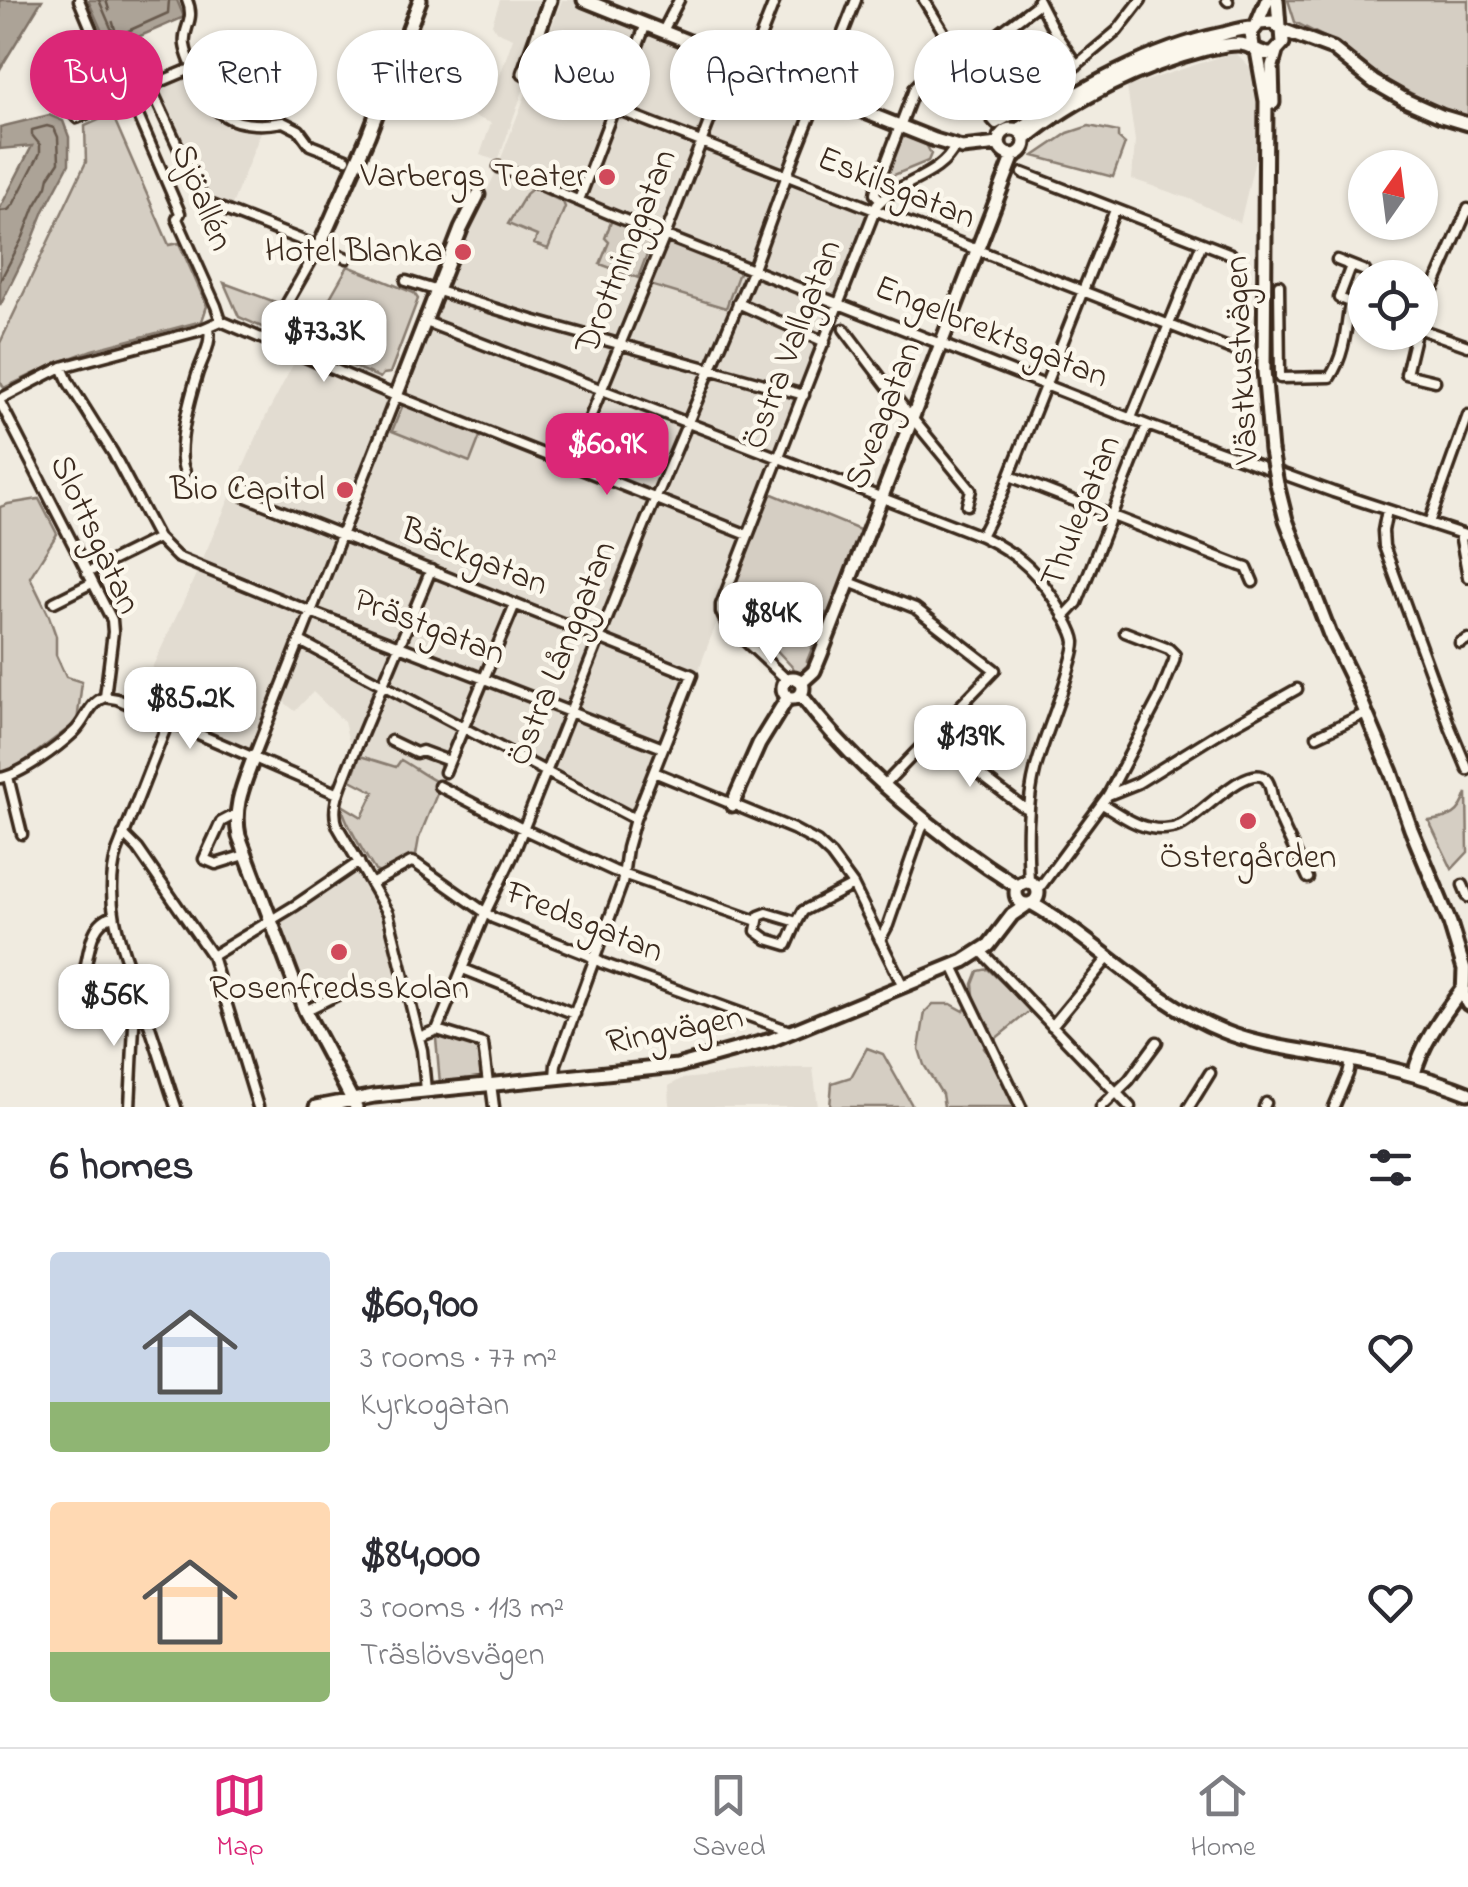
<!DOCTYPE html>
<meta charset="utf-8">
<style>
body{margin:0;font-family:"Indie Flower",sans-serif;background:#f7f7f7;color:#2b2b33;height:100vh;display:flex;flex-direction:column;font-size:38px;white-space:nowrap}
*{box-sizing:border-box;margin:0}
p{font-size:32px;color:#7c7c81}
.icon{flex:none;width:55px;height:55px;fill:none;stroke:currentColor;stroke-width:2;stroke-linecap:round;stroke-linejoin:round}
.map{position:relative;height:1107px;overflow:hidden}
.drawer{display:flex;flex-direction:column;background:#fff;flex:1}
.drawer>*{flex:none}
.guide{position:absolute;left:30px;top:30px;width:1410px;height:90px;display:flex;gap:20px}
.needle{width:65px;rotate:14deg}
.fabs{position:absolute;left:1348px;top:150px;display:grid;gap:20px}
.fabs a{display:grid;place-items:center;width:90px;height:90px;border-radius:50%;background:#fff;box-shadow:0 2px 8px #0004;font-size:50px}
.price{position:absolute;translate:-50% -85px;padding:0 22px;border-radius:20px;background:#fff;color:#222;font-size:32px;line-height:65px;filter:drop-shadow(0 2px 5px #0008)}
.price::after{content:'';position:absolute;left:50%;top:60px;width:30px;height:22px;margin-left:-15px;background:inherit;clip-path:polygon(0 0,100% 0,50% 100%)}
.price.on{background:#db2777;color:#fff}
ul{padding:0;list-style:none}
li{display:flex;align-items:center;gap:30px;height:250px;padding:0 50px}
li span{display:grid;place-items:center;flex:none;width:280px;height:200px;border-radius:10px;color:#555}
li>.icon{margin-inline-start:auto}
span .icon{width:120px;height:120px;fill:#fffc;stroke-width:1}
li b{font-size:42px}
h2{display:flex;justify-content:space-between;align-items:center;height:120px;padding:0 50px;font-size:42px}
.pill{padding:0 35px;border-radius:45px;background:#fff;box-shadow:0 2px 8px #0004;font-size:35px;line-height:90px}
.pill.on{background:#db2777;color:#fff}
.dock{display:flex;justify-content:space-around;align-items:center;height:140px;border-top:2px solid #e1e1e2;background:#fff;font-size:28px;color:#7c7c81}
.dock a{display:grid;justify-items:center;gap:5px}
.dock .on{color:#db2777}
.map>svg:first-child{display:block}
</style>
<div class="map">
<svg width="1468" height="1107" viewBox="0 0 1468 1107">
<rect width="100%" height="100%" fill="#f0ebe0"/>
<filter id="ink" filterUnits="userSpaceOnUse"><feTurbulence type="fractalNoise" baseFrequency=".01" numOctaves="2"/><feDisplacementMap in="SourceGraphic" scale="20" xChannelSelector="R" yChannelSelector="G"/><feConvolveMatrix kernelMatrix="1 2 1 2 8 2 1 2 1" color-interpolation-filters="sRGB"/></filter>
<g filter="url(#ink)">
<!-- built -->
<path fill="#e2dcd1" d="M500 0H547L523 71 525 85 498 161 480 155 491 123 463 112 474 92 489 97 497 84 513 38 496 31 492 24Z
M562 0H588L825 93 793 174 885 205 877 216 770 493 711 637 641 823 623 817 465 732 441 784 419 773 360 756 349 742 344 722 313 692 295 711 279 698 253 764 131 712 188 592 266 416 296 359 389 395 495 174Z
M1235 52 1258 75 1257 151 1240 223 1190 199 1132 179 1135 141 1127 87Z
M192 71 215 110 263 127 232 205 219 201 203 189 154 87Z
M357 870 380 907 397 982 344 987 308 1004 276 923Z
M794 1068H813L818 1107H670L669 1086 681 1079Z"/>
<!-- green -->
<path fill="#d5cec3" stroke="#887c70" stroke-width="2.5" d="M1288 0H1468V118L1430 103 1390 82 1359 61 1342 46 1295 22Z
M112 114 169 245 179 243 207 306 202 321 92 350 57 363 4 388 0 381V343L86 162 85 126Z
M1089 126 1118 132V138L1125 144 1113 177 1034 156 1068 133Z
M900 134 926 144 931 154 928 161 882 180Z
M533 188 563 202 565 207 548 249 534 244 537 236 508 224 526 194Z
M615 221 651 236 653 238 638 278 600 264 609 242 605 238 611 222Z
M669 240 741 267 726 308 650 285Z
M348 266 414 293 418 299 390 373 383 374 380 378 303 345Z
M224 283 278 303 264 328 239 317Z
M404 402 481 434 470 462 392 431Z
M770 493 862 531 832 614 826 613 807 661 810 663 800 672 796 671 728 598Z
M39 499 57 534 30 577 49 616 56 636V655L66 677 82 682 77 722 13 770 0 772V507L8 504Z
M360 756 396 767 401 760C415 768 426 777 441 784L419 838 416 855 380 873 375 871C367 857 342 819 342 805L362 817 374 792 351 780Z
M1467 793 1468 852 1452 869 1429 821C1451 818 1460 815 1467 793Z
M988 969 1031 1010 984 1048 1018 1107H944L942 1094 924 1065 919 1049 925 1012 933 1004H951L964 1011 974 995 973 984 978 971Z
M441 1036 480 1047 483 1078 440 1083 436 1038Z
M867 1048 883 1054 913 1107H830L832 1083 851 1077Z"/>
<!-- water -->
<path fill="#aca397" stroke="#7f7367" stroke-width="2.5" d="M0 0H42L0 69Z
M88 0H177L184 17 131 40 130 43 146 77 126 86Z
M49 115 63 121 69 137V164L44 211 32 241 0 306V208L32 146 0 149V127Z"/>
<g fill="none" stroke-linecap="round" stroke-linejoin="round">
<!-- shore -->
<path stroke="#685a4e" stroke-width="2.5" d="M99 0 114 35 119 37 128 31 168 13 169 0
M0 211 8 210 13 205 40 153V145L32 135V130L47 126 54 128 58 137 59 162 49 177 47 186 35 206 23 237 0 281"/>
<!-- ferry -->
<path stroke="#635448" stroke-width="2.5" stroke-dasharray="12 10" stroke-linecap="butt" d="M106 0 129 75 133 74"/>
<!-- street casing -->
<g stroke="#3b2a1e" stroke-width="15">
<path id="street" d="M79 0 120 98
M187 0C196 21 182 28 185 45 187 58 194 71 200 82 205 91 210 102 216 109 232 126 262 126 283 122L299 130 310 145 346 159
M924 0 949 41 984 110 996 124 1024 109 1117 31 1141 0
M1038 0 1055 33 1077 65
M1227 0 1228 1
M663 31 679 0
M959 61 984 45 1039 3
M749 66 775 0
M524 73 1249 356
M150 86 193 68
M54 92 77 118 150 86 195 183 207 203 347 258
M129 95 180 213 177 219 216 306 221 321
M499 167 610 214 1147 425 1333 492 1468 536
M1023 173 1231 254
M579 200 646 24
M881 200 875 194 876 189 915 87 931 71 955 52
M1337 260 1365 271
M1351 266 1339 298 1365 308
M406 281 532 320 804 395
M1279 285 1280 378 1330 377C1345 355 1346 328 1350 302
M738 303 825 342
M1420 319 1468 209
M221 321 396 396 748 535
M426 322 981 536C1022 556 1040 574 1063 614 1067 622 1074 632 1075 642 1075 649 1072 658 1070 665 1061 700 1046 732 1036 767 1026 805 1027 843 1029 882
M844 329 903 407 971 490 967 505
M1420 329 1468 346
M1416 332 1406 374 1435 381
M266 340 319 247
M62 367 69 383 113 453 158 538 177 557 311 612 663 748
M0 399 62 367 198 331 221 321
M0 402 112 620 113 632 105 697
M1131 418 1202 243
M571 464 668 228 733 60
M185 472C175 451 190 398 197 375 202 359 212 345 209 328
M1010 476 1241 566 1247 568 1253 582
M247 488 244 496 692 675 635 819 627 848 622 884 556 1064 555 1078
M1387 510 1383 531 1384 546 1450 727 1468 770
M1429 523 1468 415
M1460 534 1468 577
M981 536 1001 497 1115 210
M87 573 158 538
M849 582 915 608 995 670 885 784
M54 602 92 583
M1064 617 1077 603 1147 425
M300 641 635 819
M1460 643 1468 639
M787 680 726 623 721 612V605L877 205C899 181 941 177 955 146
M105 697 117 699 338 794
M168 722 117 852C101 908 126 957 144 1010 156 1042 165 1075 176 1107
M1317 736 1366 713
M931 737 1020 805 1028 809
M391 741 416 753 422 751 449 761
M253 759 396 396
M445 772 515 604
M654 772 793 829 817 842 831 855 853 885 903 986
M8 777 22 834
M0 778C21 775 58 747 74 732 87 720 88 703 105 697
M439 786 523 829 614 871 757 921
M1108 795 1138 783 1217 734 1297 689
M1102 804C1117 812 1133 825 1151 828 1160 830 1173 829 1181 825 1199 817 1247 763 1265 778 1272 784 1271 799 1275 807 1284 831 1297 854 1308 878
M236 814 221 822 204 859 216 864 245 855
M123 834 138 849 212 956 258 1107
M371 884 411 862 415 863 493 918 588 955 602 963 790 1031
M1463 885 1468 897
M1038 890 1108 795 1159 698 1174 661 1175 655 1169 649 1125 632
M767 913 797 922 787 945 767 939 756 931 759 916Z
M797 922 803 911 853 885
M880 940 888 925 921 830 926 820
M981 951 1130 1107
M212 956 296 905 359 862
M953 966 1021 1107
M463 969 575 1014
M84 974C89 954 90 921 113 916
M305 1011 343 992 406 986
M1052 1026 1108 958
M437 1030 483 1044 488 1084
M419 1037 437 1030 485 913 513 855 646 521 753 269 787 175 856 0
M491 1084 494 1107
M426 1090 422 1050 388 913 338 827C330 807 341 787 348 768L431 570
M130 1107 134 1025 139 1001
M1101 1107 1129 1080 1157 1042
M1189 1107 1210 1073
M1264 1107 1266 1103
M1334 1107 1348 1074 1351 1061"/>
</g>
<!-- secondary casing -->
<g stroke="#3b2a1e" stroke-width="19">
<path id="secondary" d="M584 0 935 140 962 148 999 144
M1277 0 1279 26
M1257 24 1267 0
M1282 30 1333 49 1374 82 1407 101 1441 116 1468 124
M1257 51 1266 101 1264 370 1271 451
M524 73 550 0
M1273 103 1272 66 1276 52
M999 142a13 13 0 1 1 26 0a13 13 0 1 1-26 0Z
M1017 130C1080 90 1150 49 1223 34 1234 31 1243 28 1254 28
M1025 139C1074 98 1144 65 1206 49 1216 47 1227 44 1237 44 1252 43 1258 55 1273 54L1283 43 1282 30 1273 22 1259 23 1251 33 1253 46
M319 247 368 136 420 0
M396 396 461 229 478 195
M1277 484 1286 520 1332 640
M1331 636 1350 675 1391 772 1411 829 1450 923 1464 969 1463 995 1468 1004
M783 688a10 10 0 1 1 20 0a10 10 0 1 1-20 0Z
M802 682 814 671 821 654 1014 155
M801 695C855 768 942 839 1018 887
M253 759C243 786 233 807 239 836L305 1011 356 1107
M732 805 759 744 788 697
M1016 893a11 11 0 1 1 22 0a11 11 0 1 1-22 0Z
M1031 903C1098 941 1151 1002 1223 1031 1254 1044 1287 1048 1320 1054 1370 1063 1421 1074 1468 1093
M1414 1074C1422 1042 1444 1014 1463 988
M316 1107 374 1096 677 1066 771 1040 964 961 989 945 1012 915 1028 904"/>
</g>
<!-- street -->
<use href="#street" stroke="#fbf7ec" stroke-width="8"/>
<!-- secondary -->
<use href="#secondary" stroke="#fbf7ec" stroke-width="11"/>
<!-- secondary-bridge casing -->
<g stroke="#3b2a1e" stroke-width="19" stroke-linecap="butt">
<path id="secondary-bridge" d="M1271 451 1277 484"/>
</g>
<!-- secondary-bridge -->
<use href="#secondary-bridge" stroke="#fbf7ec" stroke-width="11"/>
</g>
</g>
<!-- markers -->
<g fill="#d1495b" stroke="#fbf7ec" stroke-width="4">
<circle cx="607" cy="177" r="10"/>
<circle cx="463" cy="252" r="10"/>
<circle cx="345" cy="490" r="10"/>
<circle cx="1248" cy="821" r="10"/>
<circle cx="339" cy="952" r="10"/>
</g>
<g text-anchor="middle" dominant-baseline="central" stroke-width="9" stroke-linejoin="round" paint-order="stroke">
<!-- poi labels -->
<g font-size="35" fill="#3b2a1e" stroke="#fbf7ec" text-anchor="end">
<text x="587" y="177">Varbergs Teater</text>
<text x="443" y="252">Hotel Blanka</text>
<text x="325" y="490">Bio Capitol</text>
<text x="1248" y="858" text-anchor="middle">Östergården</text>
<text x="339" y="989" text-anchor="middle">Rosenfredsskolan</text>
</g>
<!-- street labels -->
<g font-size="35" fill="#3b2a1e" stroke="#fbf7ec">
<text transform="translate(896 189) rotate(22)">Eskilsgatan</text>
<text transform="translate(201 198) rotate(68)">Sjöallén</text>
<text transform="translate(627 252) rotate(-68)">Drottninggatan</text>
<text transform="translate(991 333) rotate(22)">Engelbrektsgatan</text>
<text transform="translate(793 345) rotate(-69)">Östra Vallgatan</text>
<text transform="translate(1243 360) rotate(-93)">Västkustvägen</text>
<text transform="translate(884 416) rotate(-69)">Sveagatan</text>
<text transform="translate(1082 512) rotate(-68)">Thulegatan</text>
<text transform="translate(94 535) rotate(65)">Slottsgatan</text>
<text transform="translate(474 558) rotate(22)">Bäckgatan</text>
<text transform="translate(429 628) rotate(21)">Prästgatan</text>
<text transform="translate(563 654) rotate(-68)">Östra Långgatan</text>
<text transform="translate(584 923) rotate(22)">Fredsgatan</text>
<text transform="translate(675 1031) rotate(-11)">Ringvägen</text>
</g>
</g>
</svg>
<div class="fabs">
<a><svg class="needle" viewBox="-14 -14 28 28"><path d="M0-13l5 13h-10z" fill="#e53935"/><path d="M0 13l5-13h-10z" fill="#7c7c81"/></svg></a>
<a><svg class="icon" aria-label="locate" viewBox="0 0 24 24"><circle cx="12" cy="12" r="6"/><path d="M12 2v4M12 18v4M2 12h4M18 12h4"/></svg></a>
</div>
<b class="price" style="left:324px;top:385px">$73.3K</b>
<b class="price on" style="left:607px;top:498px">$60.9K</b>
<b class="price" style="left:771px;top:667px">$84K</b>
<b class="price" style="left:190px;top:752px">$85.2K</b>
<b class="price" style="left:970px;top:790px">$139K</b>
<b class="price" style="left:114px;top:1049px">$56K</b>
<div class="guide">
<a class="pill on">Buy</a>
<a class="pill">Rent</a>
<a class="pill">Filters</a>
<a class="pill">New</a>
<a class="pill">Apartment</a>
<a class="pill">House</a>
</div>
</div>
<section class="drawer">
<h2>6 homes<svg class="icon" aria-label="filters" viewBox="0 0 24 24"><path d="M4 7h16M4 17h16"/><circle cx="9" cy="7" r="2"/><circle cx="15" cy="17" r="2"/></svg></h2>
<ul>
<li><span style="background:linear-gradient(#c9d6e8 75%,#8fb573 0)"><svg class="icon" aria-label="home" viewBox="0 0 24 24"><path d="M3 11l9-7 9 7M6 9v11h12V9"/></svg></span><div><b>$60,900</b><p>3 rooms · 77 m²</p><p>Kyrkogatan</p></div><svg class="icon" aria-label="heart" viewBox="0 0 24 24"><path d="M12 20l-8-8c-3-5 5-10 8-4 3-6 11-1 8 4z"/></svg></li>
<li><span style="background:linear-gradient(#ffd9b3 75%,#8fb573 0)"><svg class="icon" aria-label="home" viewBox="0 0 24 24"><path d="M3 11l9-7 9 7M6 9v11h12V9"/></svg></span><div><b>$84,000</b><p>3 rooms · 113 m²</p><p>Träslövsvägen</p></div><svg class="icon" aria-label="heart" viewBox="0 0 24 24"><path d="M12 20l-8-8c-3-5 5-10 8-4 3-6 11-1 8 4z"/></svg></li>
</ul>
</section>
<nav class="dock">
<a class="on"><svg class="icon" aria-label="map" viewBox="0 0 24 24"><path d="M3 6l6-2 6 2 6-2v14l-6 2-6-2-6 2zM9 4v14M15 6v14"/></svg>Map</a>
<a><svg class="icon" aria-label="saved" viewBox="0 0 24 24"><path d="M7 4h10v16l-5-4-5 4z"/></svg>Saved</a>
<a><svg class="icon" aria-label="home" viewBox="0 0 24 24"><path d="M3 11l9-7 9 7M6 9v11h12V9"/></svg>Home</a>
</nav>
